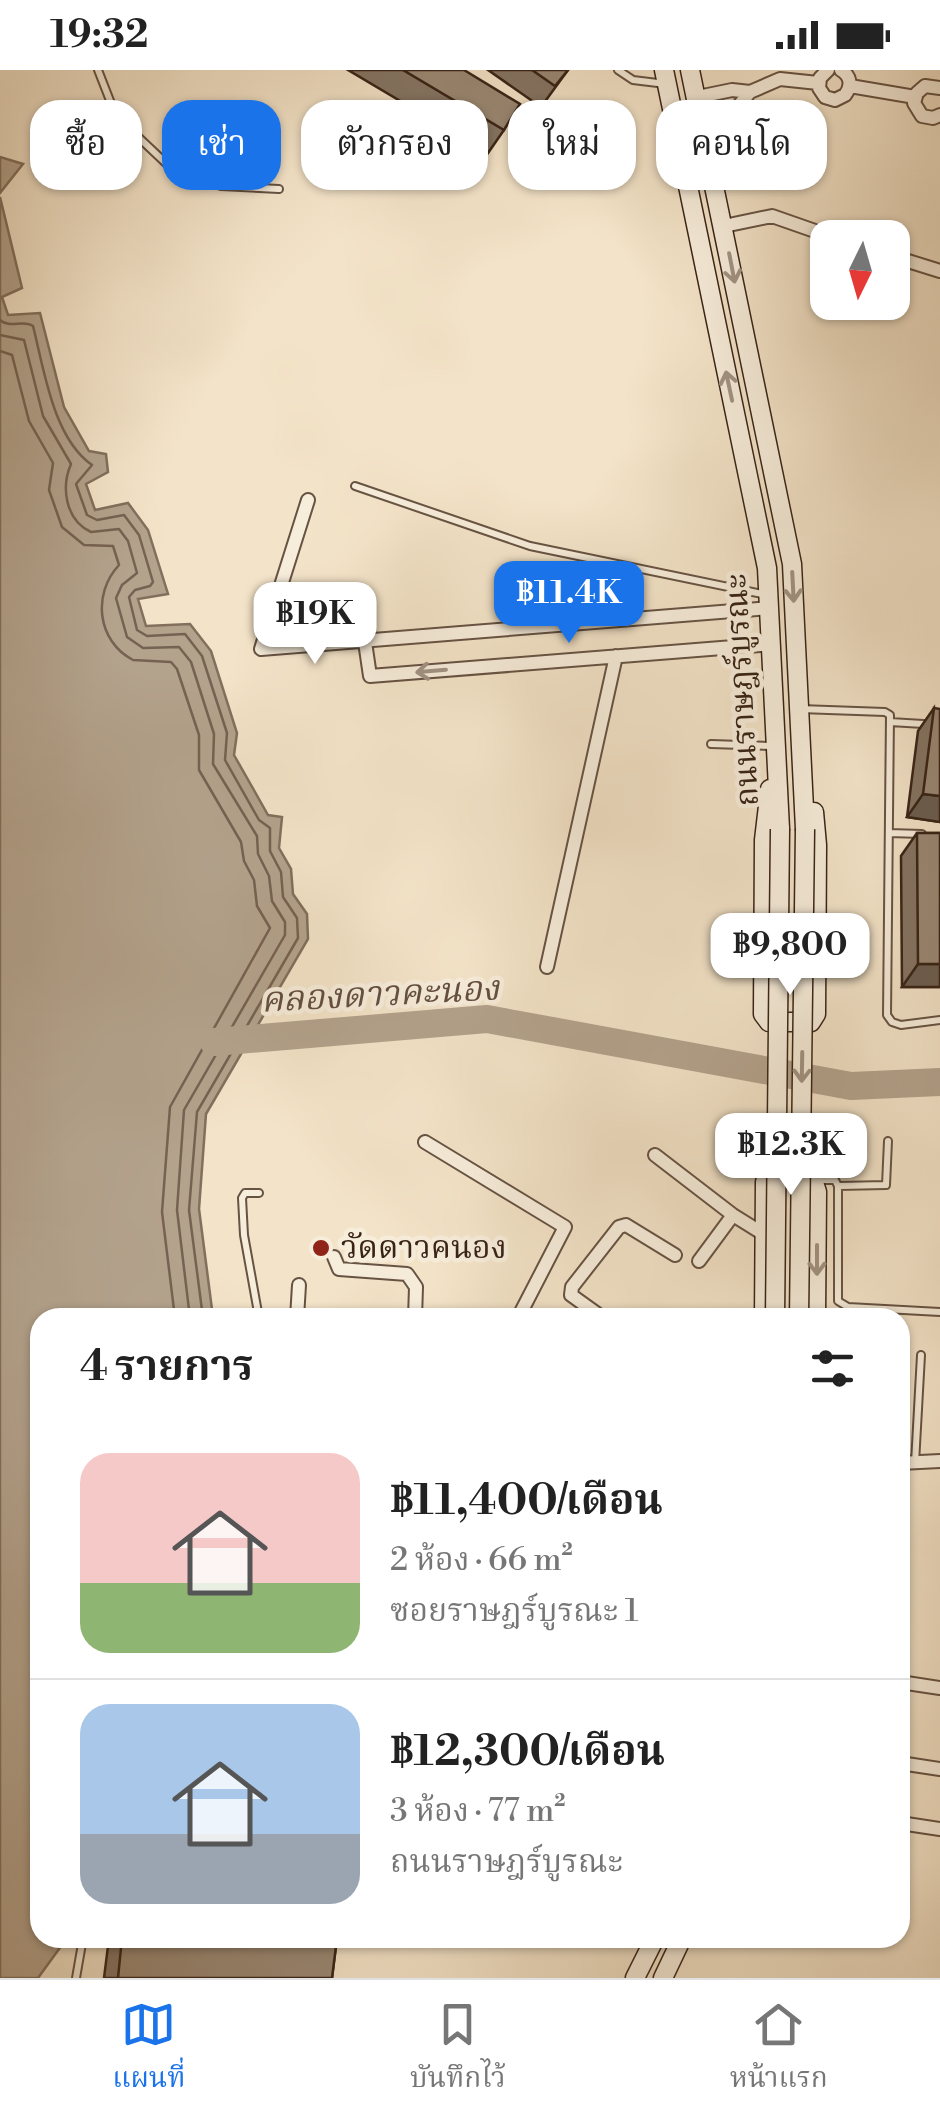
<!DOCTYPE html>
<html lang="th">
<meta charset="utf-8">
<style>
body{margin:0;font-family:"Libre Bodoni","Noto Serif Thai",serif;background:#f2f2f2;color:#222;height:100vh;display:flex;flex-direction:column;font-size:38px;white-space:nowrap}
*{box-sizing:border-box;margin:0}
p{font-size:32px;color:#767676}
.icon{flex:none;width:55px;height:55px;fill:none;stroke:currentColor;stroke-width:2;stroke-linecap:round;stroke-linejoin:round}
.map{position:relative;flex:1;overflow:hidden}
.sheet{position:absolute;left:30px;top:1238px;width:880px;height:640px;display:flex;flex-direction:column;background:#fff;border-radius:30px;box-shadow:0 2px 8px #0004}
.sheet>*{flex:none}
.banner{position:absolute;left:30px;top:30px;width:880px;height:90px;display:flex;gap:20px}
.needle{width:65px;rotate:185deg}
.fabs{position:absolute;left:810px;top:150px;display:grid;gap:20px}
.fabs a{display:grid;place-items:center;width:100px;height:100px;border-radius:20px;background:#fff;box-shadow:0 2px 8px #0004;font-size:50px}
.price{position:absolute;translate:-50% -85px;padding:0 22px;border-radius:20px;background:#fff;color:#222;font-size:32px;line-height:65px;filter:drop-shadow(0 2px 5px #0008)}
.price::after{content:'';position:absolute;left:50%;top:60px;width:30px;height:22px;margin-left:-15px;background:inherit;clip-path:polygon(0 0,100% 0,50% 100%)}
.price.current{background:#1a73e8;color:#fff}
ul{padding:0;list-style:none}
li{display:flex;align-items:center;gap:30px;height:250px;padding:0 50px}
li+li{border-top:2px solid #e0e0e0}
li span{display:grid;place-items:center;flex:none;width:280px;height:200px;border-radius:30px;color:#555}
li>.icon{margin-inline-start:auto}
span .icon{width:120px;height:120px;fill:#fffc;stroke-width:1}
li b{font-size:42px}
h2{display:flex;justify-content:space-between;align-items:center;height:120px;padding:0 50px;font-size:42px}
.pill{padding:0 35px;border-radius:30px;background:#fff;box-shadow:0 2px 8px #0004;font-size:35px;line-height:90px}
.pill.current{background:#1a73e8;color:#fff}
.status{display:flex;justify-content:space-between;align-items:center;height:70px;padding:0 50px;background:#fff;direction:ltr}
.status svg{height:28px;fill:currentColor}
.menu{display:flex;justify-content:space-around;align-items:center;height:140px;border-top:2px solid #e0e0e0;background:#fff;font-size:28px;color:#767676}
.menu a{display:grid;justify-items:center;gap:5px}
.menu .current{color:#1a73e8}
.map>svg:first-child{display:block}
</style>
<div class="status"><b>19:32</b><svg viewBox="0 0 49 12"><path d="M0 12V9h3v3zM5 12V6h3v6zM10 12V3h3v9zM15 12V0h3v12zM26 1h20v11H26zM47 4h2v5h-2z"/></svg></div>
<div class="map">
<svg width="940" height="1908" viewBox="0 0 940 1908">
<rect width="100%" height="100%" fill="#f3e3c8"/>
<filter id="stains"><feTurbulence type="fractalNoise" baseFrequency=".002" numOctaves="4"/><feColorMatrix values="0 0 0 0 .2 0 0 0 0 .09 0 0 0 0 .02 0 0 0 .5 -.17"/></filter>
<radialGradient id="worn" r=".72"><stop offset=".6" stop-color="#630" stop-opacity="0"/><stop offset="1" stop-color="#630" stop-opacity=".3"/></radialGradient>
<!-- water -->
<path fill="#b3a28c" stroke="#826f5d" stroke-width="2.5" d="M0 87 23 94 0 123Z
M0 127 22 218 2 227 8 245 40 243 64 337 89 381 106 384 108 402 86 414 95 440 128 433 148 460 168 524 138 529 146 556 190 554 211 581 237 663 234 685 268 745 282 747 279 778 291 799 293 824 307 844 308 869 206 1044 199 1139 213 1247 40 1248V1868H67L38 1908H0Z"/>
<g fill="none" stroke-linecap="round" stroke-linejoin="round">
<!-- shore -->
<path stroke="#766252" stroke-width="2.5" d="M0 250C10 259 23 249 33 256 44 299 53 368 92 395L76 414 87 445 97 450 124 445 139 465 153 512 150 516 135 520 129 527 137 560 147 566 185 564 202 586 227 663 225 690 259 750 270 758V781L281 802 283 827 297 848 298 868 197 1042 189 1140 203 1248
M0 265 24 270 43 346 71 394C61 417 65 450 91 462L119 459 128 471 137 503 122 515 116 528 127 567 143 578 179 577 191 592 214 664 213 694 257 766 258 784 269 806 272 831 285 852V865L184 1040 177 1140 190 1248
M0 281 12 285 29 351 53 393 49 420 62 457 84 475 113 476 119 495C92 524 97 571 133 590L171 592 177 599 199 665V700L241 772 244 791 254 810 257 836 270 858 170 1037 162 1142 175 1248"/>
<!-- river -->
<path stroke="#b3a28c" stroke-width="28" d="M214 972 487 949 851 1016 940 1012"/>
<!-- lane casing -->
<g stroke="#675343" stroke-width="10">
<path id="lane" d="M98 0 116 46 171 98 221 116 279 119
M618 0 633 10 666 14
M355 416 530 476 767 525
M800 639 885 642 890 645 887 945 892 952 901 955 940 950
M890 652 940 655
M711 674 773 676
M889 763 922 764
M817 1110H835L838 1116V1231L848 1237 940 1242
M838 1116 886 1115 888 1071
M259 1248 244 1165 242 1128 245 1123H259
M915 1393 921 1285
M76 1908 83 1868"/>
</g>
<!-- street casing -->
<g stroke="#675343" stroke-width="16">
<path id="street" d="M828 0 820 8 819 18 825 27 835 30 845 25C852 16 851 6 841 0
M850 16 915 27
M940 18 925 16 917 23 914 33 922 46 933 48 940 45
M698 27 732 20 750 22 780 9 818 13
M702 49 736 39 750 22
M724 156 772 146 835 168
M892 186 940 201
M308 430 261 579 769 538
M365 572 370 606 772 574
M547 897 616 586
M425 1072 565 1157 518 1248
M655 1085 733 1145 765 1165
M334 1187 339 1199 407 1204 416 1217 415 1248
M699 1191 733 1145
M297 1248 299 1215
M603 1248 571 1225 572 1217 619 1157 626 1155 675 1185
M900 1393 940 1391
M900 1612 940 1618
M900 1693 940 1699
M900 1753 940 1759"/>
</g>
<!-- secondary casing -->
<g stroke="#382317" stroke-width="21">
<path id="secondary" d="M664 0 767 498 780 759
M690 0 792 494 805 759
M770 719 764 770 763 944 769 952H811L816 944 817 775 814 742
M764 1248 765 1112 771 1104 811 1103 817 1122 816 1248
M635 1908 655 1868
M663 1908 682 1868"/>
</g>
<!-- lane -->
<use href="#lane" stroke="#f7eddb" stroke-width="6"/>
<!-- street -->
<use href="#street" stroke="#f7eddb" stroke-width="12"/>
<!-- secondary -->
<use href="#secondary" stroke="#f7eddb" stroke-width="18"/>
<!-- secondary-bridge casing -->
<g stroke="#382317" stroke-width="21" stroke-linecap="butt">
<path id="secondary-bridge" d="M775 1248 780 759
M799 1248 805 759"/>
</g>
<!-- secondary-bridge -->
<use href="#secondary-bridge" stroke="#f7eddb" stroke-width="18"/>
</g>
<!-- wall -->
<path fill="#847463" stroke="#382317" stroke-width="2.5" d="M348 0H464L504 60 488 83Z
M488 0H568L541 37Z
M934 638 940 752 907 747 918 661Z
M917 763H940V917H902L901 786Z
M109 1868H337L332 1908H104Z"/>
<!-- shaded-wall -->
<path fill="#6b5e50" stroke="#382317" stroke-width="2.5" d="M923 724 940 726V752L907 747Z
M918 894H940V917H902Z"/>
<!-- building -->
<path fill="#998773" stroke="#382317" stroke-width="2.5" d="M403 0H464L520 34 504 60Z
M532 0H568L555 16Z
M934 638 940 639V726L923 724Z
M917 763H940V894H918Z
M122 1868H337L332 1908H118Z"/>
<!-- one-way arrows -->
<defs><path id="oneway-shaft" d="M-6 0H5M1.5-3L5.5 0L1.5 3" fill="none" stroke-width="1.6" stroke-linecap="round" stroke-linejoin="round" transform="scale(2.5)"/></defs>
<g stroke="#a19283">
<use href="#oneway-shaft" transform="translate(732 198) rotate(79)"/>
<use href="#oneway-shaft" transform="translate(729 316) rotate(-102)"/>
<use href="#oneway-shaft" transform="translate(793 517) rotate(87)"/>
<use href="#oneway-shaft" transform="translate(431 601) rotate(175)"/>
<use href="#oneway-shaft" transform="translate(802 997) rotate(91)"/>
<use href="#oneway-shaft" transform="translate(817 1190) rotate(90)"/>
</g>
<!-- markers -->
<circle fill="#8f2418" stroke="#f7eddb" stroke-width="4" cx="321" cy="1178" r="10"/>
<g text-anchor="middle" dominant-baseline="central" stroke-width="9" stroke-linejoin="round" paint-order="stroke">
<!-- street labels -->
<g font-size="32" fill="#382317" stroke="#f7eddb">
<text transform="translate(742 620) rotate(-93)">ถนนราษฎร์บูรณะ</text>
</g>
<!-- poi labels -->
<g font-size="32" fill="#382317" stroke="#f7eddb" text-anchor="start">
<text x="341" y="1178">วัดดาวคนอง</text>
</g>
<!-- water labels -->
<g font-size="35" font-style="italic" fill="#634f40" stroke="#f7eddb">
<text transform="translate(380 925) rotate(-3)">คลองดาวคะนอง</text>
</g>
</g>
<rect width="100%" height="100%" filter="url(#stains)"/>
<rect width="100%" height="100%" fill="url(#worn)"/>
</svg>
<div class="fabs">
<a><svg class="needle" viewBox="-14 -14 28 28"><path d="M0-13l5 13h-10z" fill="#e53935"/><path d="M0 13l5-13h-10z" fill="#767676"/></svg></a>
</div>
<b class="price current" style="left:569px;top:576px">฿11.4K</b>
<b class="price" style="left:315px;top:597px">฿19K</b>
<b class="price" style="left:790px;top:928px">฿9,800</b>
<b class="price" style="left:791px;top:1128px">฿12.3K</b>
<div class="banner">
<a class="pill">ซื้อ</a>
<a class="pill current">เช่า</a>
<a class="pill">ตัวกรอง</a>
<a class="pill">ใหม่</a>
<a class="pill">คอนโด</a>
</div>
<section class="sheet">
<h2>4 รายการ<svg class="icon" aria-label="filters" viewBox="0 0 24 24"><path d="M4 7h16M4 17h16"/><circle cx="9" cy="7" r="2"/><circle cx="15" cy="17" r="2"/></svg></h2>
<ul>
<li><span style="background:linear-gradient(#f6c9c9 65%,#8fb573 0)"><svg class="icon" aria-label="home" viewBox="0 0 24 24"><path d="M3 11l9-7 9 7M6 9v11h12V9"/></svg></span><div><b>฿11,400/เดือน</b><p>2 ห้อง · 66 m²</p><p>ซอยราษฎร์บูรณะ 1</p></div></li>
<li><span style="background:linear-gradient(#a9c7e8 65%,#9aa5b1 0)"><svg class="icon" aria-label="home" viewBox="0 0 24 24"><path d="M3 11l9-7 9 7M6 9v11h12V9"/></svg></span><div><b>฿12,300/เดือน</b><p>3 ห้อง · 77 m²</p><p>ถนนราษฎร์บูรณะ</p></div></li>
</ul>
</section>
</div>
<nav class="menu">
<a class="current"><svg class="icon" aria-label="map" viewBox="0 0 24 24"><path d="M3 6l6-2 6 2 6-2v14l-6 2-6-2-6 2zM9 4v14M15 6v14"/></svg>แผนที่</a>
<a><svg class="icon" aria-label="saved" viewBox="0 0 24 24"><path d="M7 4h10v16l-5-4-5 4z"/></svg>บันทึกไว้</a>
<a><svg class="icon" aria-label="home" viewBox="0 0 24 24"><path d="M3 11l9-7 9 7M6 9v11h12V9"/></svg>หน้าแรก</a>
</nav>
